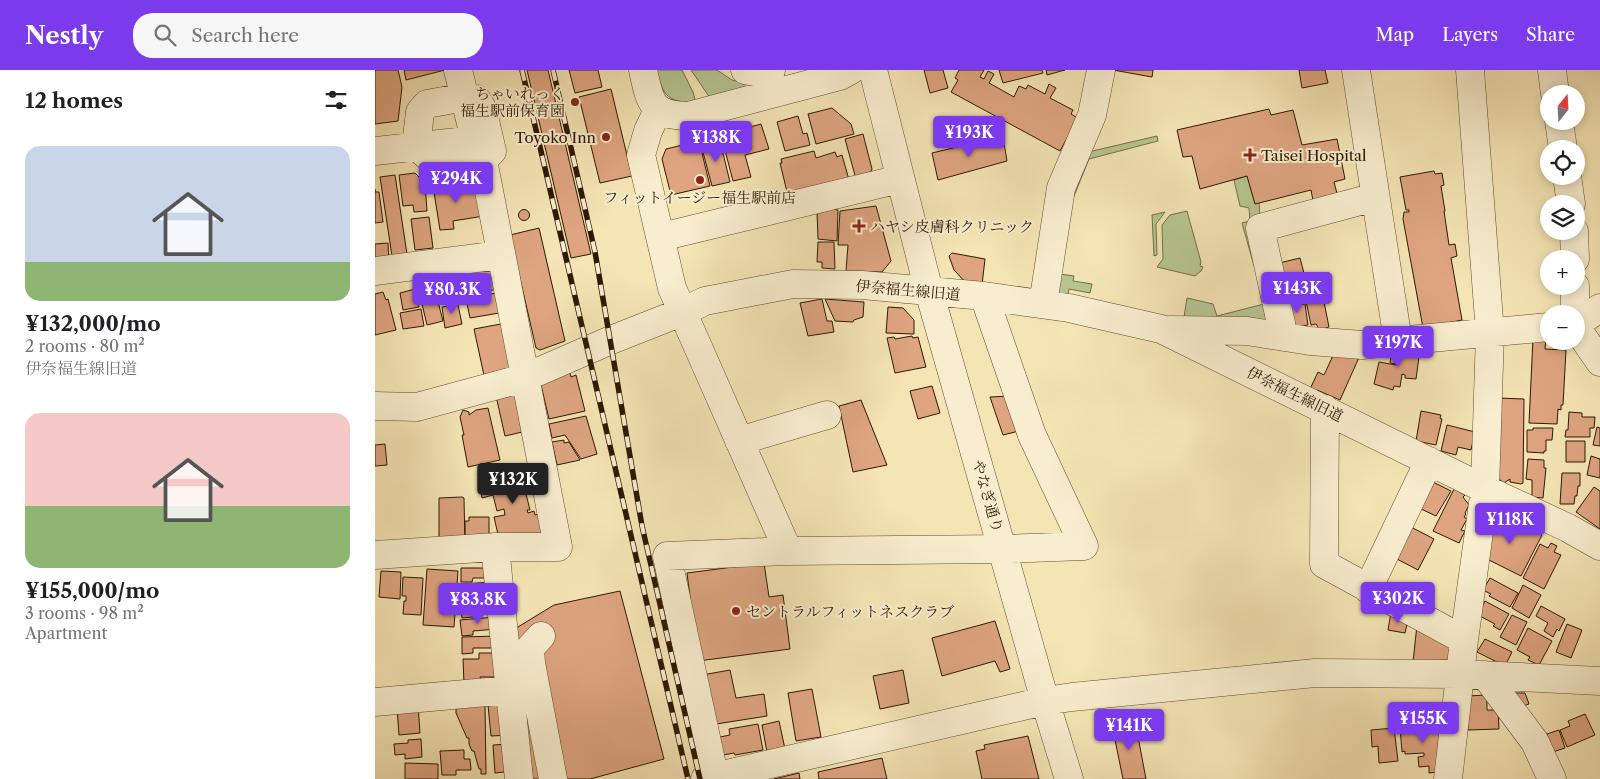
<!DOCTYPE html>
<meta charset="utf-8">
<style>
body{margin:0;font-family:"Libre Caslon Text","Noto Serif JP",serif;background:#f6f6f6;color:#202124;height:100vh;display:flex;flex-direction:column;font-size:19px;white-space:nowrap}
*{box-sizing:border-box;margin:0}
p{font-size:16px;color:#757577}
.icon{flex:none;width:28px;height:28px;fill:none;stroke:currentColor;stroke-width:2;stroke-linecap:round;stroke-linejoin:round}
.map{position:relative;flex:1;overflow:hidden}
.side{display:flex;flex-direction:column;background:#fff;width:375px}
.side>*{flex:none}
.needle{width:32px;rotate:18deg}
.tools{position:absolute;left:1165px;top:15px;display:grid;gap:10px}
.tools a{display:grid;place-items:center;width:45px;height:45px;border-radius:50%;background:#fff;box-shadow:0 2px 8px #0003;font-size:25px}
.price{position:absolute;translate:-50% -42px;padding:0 11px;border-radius:5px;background:#7c3aed;color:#fff;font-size:16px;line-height:32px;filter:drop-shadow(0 1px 2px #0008)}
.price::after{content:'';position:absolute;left:50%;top:30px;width:15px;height:11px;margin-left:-8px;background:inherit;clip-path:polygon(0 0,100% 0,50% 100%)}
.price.current{background:#222;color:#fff}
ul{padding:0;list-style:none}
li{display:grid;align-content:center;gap:10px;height:265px;padding:0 25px}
li span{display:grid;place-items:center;height:155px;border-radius:15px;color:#555}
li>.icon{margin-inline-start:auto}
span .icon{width:90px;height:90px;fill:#fffc;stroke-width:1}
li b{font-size:21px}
h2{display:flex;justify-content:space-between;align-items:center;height:60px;padding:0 25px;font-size:21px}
header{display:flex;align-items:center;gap:30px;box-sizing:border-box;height:70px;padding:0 25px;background:#7c3aed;color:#fff}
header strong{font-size:24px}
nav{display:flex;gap:28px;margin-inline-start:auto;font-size:18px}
.search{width:350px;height:45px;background:#f6f6f6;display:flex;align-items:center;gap:12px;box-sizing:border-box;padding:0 18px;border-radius:20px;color:#757577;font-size:19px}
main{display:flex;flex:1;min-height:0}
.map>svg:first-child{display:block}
</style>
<header>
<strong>Nestly</strong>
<div class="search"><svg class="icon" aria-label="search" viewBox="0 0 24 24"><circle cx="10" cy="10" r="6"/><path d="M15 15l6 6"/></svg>Search here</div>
<nav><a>Map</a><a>Layers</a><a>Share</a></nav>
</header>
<main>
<section class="side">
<h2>12 homes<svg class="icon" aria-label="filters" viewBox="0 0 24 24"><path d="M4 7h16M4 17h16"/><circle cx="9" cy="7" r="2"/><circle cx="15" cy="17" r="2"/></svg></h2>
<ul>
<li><span style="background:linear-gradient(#c9d6e8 75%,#8fb573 0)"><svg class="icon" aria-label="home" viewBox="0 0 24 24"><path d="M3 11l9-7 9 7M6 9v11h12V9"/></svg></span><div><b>¥132,000/mo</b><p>2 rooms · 80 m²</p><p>伊奈福生線旧道</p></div></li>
<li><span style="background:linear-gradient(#f6c9c9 60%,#8fb573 0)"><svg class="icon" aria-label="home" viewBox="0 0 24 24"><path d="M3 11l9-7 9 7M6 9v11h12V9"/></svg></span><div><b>¥155,000/mo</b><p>3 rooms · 98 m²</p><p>Apartment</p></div></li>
</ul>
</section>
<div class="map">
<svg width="1225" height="709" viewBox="0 0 1225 709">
<rect width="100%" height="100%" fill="#f5e5b5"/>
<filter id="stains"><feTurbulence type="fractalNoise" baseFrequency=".004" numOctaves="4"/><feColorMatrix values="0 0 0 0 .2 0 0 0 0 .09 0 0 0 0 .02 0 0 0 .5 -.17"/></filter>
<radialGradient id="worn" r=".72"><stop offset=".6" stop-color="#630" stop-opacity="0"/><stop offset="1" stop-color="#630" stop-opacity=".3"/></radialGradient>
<!-- green -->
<path fill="#b7c691" stroke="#726f4a" d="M282 0H307L318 22 321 33C293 31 288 28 282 0Z
M316 0H342L357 10 379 16 335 28Z
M782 66 783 71 714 89 695 136 685 204 699 206 698 211 717 214 715 223 694 219 693 225 683 224 690 135 713 82Z
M872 106 880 133 884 132 885 149 896 226 891 257 809 247 812 228 838 234 842 246 893 233 883 195 879 196 867 153 875 151 874 138 865 136 859 110Z
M812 141 826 192 825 196 828 197 826 201 820 206 782 197 788 189 787 155 795 145Z
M790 142 781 154 782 185 779 186 777 145Z"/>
<!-- building -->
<path fill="#dea580" stroke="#2e1802" d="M0 0H23L27 17 23 51 0 54Z
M29 0H70L31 10Z
M152 0H173L216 184 196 188Z
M194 0H223L227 17 200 23Z
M549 0H568L573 18 555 23Z
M584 0H609L605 7 609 9 613 1 619 4 614 13 639 27 644 16 651 19 653 15 670 24 674 14 681 18 675 28 698 40 696 44 704 49 694 71 691 70 685 81 576 22 583 10 580 8Z
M624 0H667L668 3 628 13Z
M671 0H690L672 5Z
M738 0H778L777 7Z
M924 0H950L953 13 927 18Z
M236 19 257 106 225 113 204 27Z
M457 38 476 54 479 64 441 74 433 44Z
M894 39 896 45 918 40 927 75 962 69 970 109 959 112 964 131 939 136 936 120 880 134 872 106 825 119 817 86 808 87 802 60Z
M423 46 428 64 432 63 435 75 410 81 402 52Z
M386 54 394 79 370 85 376 107 358 111 346 65Z
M488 64 497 99 494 105 481 109 470 69Z
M623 67 625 74 629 73 632 91 563 110 557 83Z
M324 71 335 116 296 125 287 89 291 79Z
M345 71 355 112 337 116 326 75Z
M439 81 441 88 460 82 462 87 467 85 474 110 413 126 405 93H407L406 89Z
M1059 101 1060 104 1067 103 1069 115 1066 116 1070 141H1069L1074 175 1080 174 1082 186 1076 188 1087 250 1048 258 1028 149 1029 142H1034V140H1031L1025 107Z
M40 103 50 113 52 141 39 142 38 135 28 136 24 105Z
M20 105 32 184 17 186 5 107Z
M88 111 102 120 109 146 78 151 79 159 65 160 58 116Z
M0 119V122H4L8 152 0 153Z
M501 136 516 191 507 202 471 201 473 175H463L465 141Z
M452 138 463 140 462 171 443 169 442 142Z
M143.5 145a5.5 5.5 0 1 1 11 0a5.5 5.5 0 1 1-11 0Z
M54 147 58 178 40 180 36 149Z
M164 158 190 271 165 280 161 278 135 165Z
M443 172H459L460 199 447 198V192H442Z
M13 173 14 193 0 194V174Z
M577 183 610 189 607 215 591 213 579 200 574 186Z
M925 188 931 211 905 217 900 194Z
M120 192 125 219 84 225 79 199Z
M74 196 80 224 64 227 58 199Z
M56 205 68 251 52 255 41 209Z
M40 219 44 237 28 240 25 223Z
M8 222 11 230 13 229 21 260 0 265V224Z
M126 222 130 242 95 248 91 229Z
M948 227 954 257 945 260 941 254 936 255 931 231Z
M447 229 452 251H457L459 262 433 266 425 233Z
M450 229 489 232 488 247 479 250 478 252 460 251Z
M82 230 87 254 70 258 67 237 74 236 73 232Z
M926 231 927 234H930L933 255 918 258 909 234Z
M513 237 528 238 539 250V264L511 263Z
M46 239 49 256 28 259 25 243Z
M131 253 141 301 110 310 99 259Z
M537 266 538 268 543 267 551 297 520 303 512 268 519 267 520 269Z
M1158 268H1171L1170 279 1191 280 1188 335H1186V340L1183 339 1182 354 1154 353Z
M1020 277 1045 279 1041 309 1030 308V305L1027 304 1025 317 1019 316 1018 320 999 314 1004 292 1021 295V294L1015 293 1016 286H1019Z
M961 279 986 283 965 330 942 320V322L935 319 943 302 949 305Z
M194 298 196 307 201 305 210 341 174 349 166 315Z
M557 316 565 343 543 349 535 321Z
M147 320 156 360 130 366 121 326Z
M635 326 644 361 628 365 615 327Z
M1122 328 1149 329 1148 413 1146 414 1135 412V409L1129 413 1124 409Z
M486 330 512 395 478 402 464 336Z
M113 338 125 390 93 397 87 365H89L85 347 88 340 94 342V345L101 340Z
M1046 341 1066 345 1065 348 1067 349 1061 375 1041 371Z
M1194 342 1207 343V347H1220L1219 358H1215V367H1190L1191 360H1193Z
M211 346 222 384 206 389 190 365 177 368 174 354Z
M1072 355 1100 362 1096 380 1083 377 1081 385 1066 381Z
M1222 357 1225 358V376L1218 375Z
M1158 358H1178L1177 370H1171V381H1169V383L1152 382V360H1158Z
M189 370V373L194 372 205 390 182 395 177 372Z
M1191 371H1210V392H1191Z
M10 374 12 395 0 396V375Z
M1216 386 1225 389V408L1212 405Z
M1153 389 1169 390V398H1171L1168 428 1157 427V410L1151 409Z
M144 396 155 440H152L153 443 159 441 160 445 170 442 176 467 124 469 119 447 130 445 129 439 122 441 118 425 107 428 103 404 121 400V402Z
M1187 403H1205V416H1203L1202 426H1200L1199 434H1185Z
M1056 411 1076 421 1061 446 1044 438Z
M1219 417 1225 421V459L1201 442Z
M1079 419 1090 425 1088 427 1094 435 1090 443 1091 444 1089 447 1092 449 1086 460 1090 461 1084 473 1058 461Z
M87 427 89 428 90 476 66 477V467L64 466V428Z
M94 447H114V476H90V451H94Z
M1119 447 1125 450 1123 452 1125 453 1127 449 1131 447 1167 465 1146 506 1106 486Z
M1036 457 1059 469 1043 500 1020 488Z
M1176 473 1182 476 1179 482 1186 485 1169 519 1148 508 1165 474 1173 478Z
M389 493 394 527 408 525 415 579 323 591 312 503Z
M86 498H120V508H98L97 512H86Z
M52 499 83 501 79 557 48 555Z
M6 501 26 502 25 529 4 527Z
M28 507 48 508 46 545 28 544 29 531H31V526H27Z
M1115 508 1143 523 1135 537 1114 526 1116 524 1108 520Z
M120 512 121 526 97 528V531H86L85 514Z
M1148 515 1166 525 1154 548 1137 538Z
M245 521 289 689 215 709H154L136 566 143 557 179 535Z
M121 530 122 542 99 544V547L87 548 85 534Z
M1110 531 1134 544 1125 560 1118 556 1120 554 1103 545Z
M1166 536 1190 549 1184 561 1182 559 1178 567 1169 561 1173 553 1161 546Z
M1016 542 1033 550 1030 563 1013 560Z
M1137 545 1152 552 1141 575 1125 567Z
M121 547 122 559 98 561V565L87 566 85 550Z
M620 551 635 599 625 602 620 591 567 606 557 568Z
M1192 554 1207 560 1196 588 1181 582Z
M1042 555 1076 576 1074 590 1038 592Z
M1153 558 1177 571 1164 595 1153 590 1155 587 1142 580Z
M122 566 123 578H98V583L87 584V567Z
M1110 569 1137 582 1130 596 1102 582Z
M104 583H121V607H105L106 613H89L88 589H104Z
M355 600 361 628 389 624 392 646 335 655 327 605Z
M528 600 534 633 505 639 498 606Z
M437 619 446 667 421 671 413 623Z
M1133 623H1150L1154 634 1142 638Z
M130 625 135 665 116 666 113 635Z
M1112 625V640H1123L1124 659 1093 660 1092 626Z
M43 635 45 663 24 665 22 638Z
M110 635 111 704H106V699H104L99 681H97L94 674V668H92L81 643V637Z
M1210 644 1220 665 1192 677 1185 660 1195 656 1193 651Z
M404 651 410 679 392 682 387 655Z
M760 651 771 709H748L737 655Z
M383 654 388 680 360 685 359 683 343 686 340 668 355 665 354 659Z
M1066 654 1064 702 1054 703V696L1044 697 1043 687 1049 686V683L1030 684V681L1027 682 1025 657Z
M1019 658 1023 691 1004 693 1003 676 997 677 996 660Z
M1184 660 1190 678 1169 685 1163 667Z
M653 666 664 709H607L601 681 610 679 609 675Z
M46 669 47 687 30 689V684L20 685 19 674 33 673V670Z
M135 674 138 701 120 703 118 675Z
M89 680V689H95L96 700H81V705H67L65 681Z
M507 688 512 709H444L443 702Z
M30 693 63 694V709H30Z
M424 703 425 709H399Z"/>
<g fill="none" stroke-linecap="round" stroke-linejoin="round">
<!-- minor casing -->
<g stroke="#604b2f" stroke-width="29">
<path id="minor" d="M268 0C275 32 276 45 313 46L465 6 476 0
M370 0 385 3 396 0
M498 0 554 221 670 631 694 709
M981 0 1023 271 1174 257
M1177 0 1180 24
M90 27 101 29 107 38 117 81 108 90 64 96 41 76 45 42 52 34Z
M283 40 273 61 266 85 297 218 413 481
M1184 51 1188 79
M0 81 100 70
M1192 106 1196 134
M1199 161 1200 189
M286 167 525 109
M0 201 125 185
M1200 216V244
M668 234 686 118 717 45 726 0
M1201 254 1225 238
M1201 257 1225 292
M795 260 872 261 935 271 987 275 1023 271
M909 267 885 158 1000 127
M0 336 42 337 149 308 236 270 307 242 330 231 418 214 487 215 609 226 694 238 786 259 1110 419 1193 458 1225 476
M950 339 949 494 1089 570
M364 371 452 345
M120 477 144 709
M0 485 120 477H183L108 90 100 70 83 0
M993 519 1054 391
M166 566 155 578 156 593 178 709
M1110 605 1160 672 1177 709
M0 632 135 620
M330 709 670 631 697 627 940 603 1085 604 1225 611
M340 709 292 486 413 481 628 479 709 476 657 365 609 226
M1073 709 1089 570 1110 419 1115 263 1095 0"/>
</g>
<!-- minor -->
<use href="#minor" stroke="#f8eecf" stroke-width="28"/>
<!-- rail casing -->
<g stroke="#2e1802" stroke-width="5.5">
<path id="rail" d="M147 0 313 709
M178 0 220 182 267 456 325 709"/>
</g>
<!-- rail -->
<use href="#rail" stroke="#f8eecf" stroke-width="4" stroke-dasharray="11" stroke-linecap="butt"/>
</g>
<!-- markers -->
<g fill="#8f2418" stroke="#f8eecf" stroke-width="2">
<circle cx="200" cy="32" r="5"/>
<circle cx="231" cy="67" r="5"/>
<path d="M872.5 77.5h5v5h5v5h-5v5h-5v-5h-5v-5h5z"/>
<circle cx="325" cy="110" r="5"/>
<path d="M481.5 148.5h5v5h5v5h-5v5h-5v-5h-5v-5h5z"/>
<circle cx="361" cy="541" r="5"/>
</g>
<g text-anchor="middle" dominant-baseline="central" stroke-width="4" stroke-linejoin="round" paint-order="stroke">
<!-- poi labels -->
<g font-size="15" fill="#2e1802" stroke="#f8eecf" text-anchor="start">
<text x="190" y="23" text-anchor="end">ちゃいれっく<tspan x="190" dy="17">福生駅前保育園</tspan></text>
<text x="221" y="67" text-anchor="end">Toyoko Inn</text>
<text x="886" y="85">Taisei Hospital</text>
<text x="325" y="127" text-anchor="middle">フィットイージー福生駅前店</text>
<text x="495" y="156">ハヤシ皮膚科クリニック</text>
<text x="371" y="541">セントラルフィットネスクラブ</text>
</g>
<!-- street labels -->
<g font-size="15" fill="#2e1802" stroke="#f8eecf">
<text transform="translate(533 220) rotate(5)">伊奈福生線旧道</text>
<text transform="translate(920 324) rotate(26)">伊奈福生線旧道</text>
<text transform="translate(613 426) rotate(74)">やなぎ通り</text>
</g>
</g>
<rect width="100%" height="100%" filter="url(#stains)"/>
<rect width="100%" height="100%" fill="url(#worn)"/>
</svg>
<div class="tools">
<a><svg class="needle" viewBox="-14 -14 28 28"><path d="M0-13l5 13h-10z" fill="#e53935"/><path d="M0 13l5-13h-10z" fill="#757577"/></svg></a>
<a><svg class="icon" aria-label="locate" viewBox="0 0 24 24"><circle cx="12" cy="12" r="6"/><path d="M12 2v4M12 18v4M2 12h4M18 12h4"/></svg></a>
<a><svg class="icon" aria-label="layers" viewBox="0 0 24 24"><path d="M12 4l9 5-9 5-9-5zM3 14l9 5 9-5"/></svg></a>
<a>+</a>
<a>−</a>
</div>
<b class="price" style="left:594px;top:88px">¥193K</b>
<b class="price" style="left:341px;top:93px">¥138K</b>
<b class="price" style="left:81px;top:134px">¥294K</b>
<b class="price" style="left:922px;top:244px">¥143K</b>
<b class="price" style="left:77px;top:245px">¥80.3K</b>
<b class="price" style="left:1023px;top:298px">¥197K</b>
<b class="price current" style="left:138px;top:435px">¥132K</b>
<b class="price" style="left:1135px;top:475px">¥118K</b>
<b class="price" style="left:1023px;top:554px">¥302K</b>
<b class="price" style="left:103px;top:555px">¥83.8K</b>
<b class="price" style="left:1048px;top:674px">¥155K</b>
<b class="price" style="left:754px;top:681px">¥141K</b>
</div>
</main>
